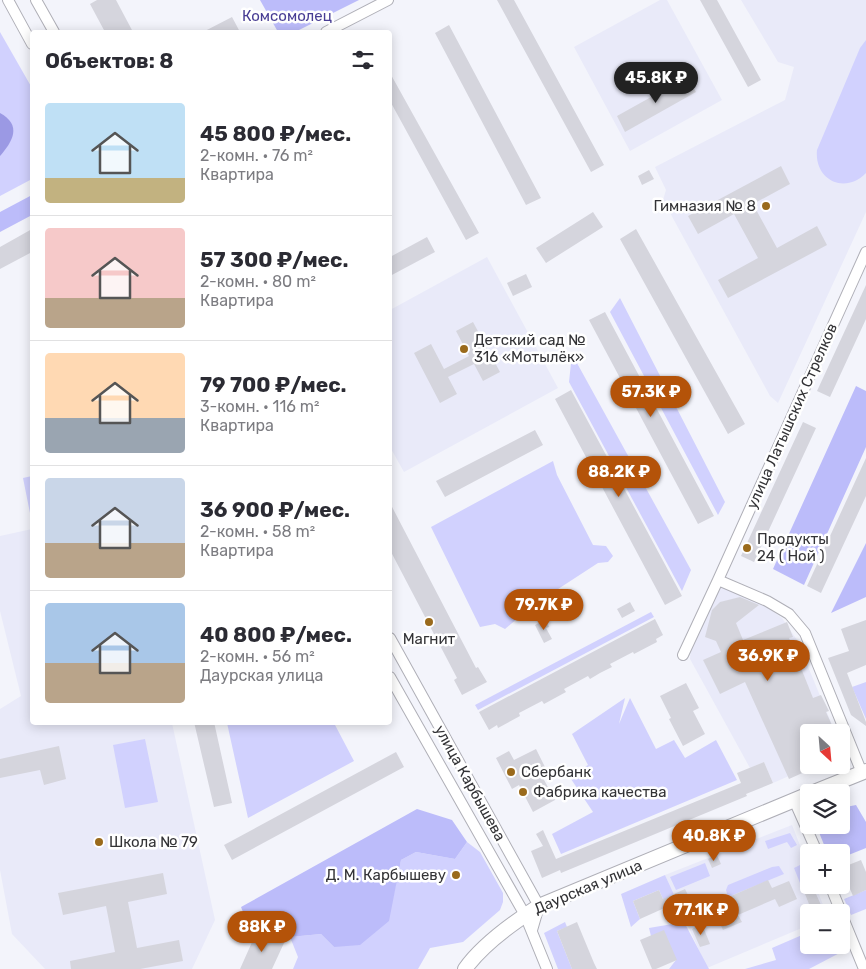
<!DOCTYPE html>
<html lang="ru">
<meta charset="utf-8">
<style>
body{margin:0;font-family:Rubik,sans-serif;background:#f2f2f3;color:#2b2b33;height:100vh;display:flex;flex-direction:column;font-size:19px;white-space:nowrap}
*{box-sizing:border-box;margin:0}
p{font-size:16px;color:#7c7c81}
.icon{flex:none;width:28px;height:28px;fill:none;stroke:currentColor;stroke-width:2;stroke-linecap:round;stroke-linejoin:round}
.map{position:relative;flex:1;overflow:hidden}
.sheet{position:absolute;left:30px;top:30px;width:362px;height:695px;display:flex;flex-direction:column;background:#fff;border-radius:5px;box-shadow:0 2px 12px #0003}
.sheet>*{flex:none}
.needle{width:32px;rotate:154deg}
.controls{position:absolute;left:800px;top:724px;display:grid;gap:10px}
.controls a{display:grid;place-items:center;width:50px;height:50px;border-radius:5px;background:#fff;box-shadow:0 2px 12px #0003;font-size:25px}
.price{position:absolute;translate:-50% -42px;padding:0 11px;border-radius:18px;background:#b45309;color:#fff;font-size:16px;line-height:32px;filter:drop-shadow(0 1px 2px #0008)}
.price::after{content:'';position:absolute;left:50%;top:30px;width:15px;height:11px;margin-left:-8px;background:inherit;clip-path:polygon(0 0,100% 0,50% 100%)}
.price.selected{background:#222;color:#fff}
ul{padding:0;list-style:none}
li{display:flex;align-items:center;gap:15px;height:125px;padding:0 15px}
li+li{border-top:1px solid #e1e1e2}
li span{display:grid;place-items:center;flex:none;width:140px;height:100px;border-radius:5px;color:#555}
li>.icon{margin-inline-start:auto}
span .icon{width:60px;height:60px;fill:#fffc;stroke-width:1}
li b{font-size:21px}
h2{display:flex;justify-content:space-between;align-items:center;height:60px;padding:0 15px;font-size:21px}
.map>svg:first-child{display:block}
</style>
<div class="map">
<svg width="866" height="969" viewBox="0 0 866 969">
<rect width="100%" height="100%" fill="#f3f4fb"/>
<!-- built -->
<path fill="#e9eaf9" d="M660 0H667L722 100 630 151 574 47Z
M741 0H866V212L778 403 770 396 663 200 666 190 655 167 785 100 794 67 778 62Z
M487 257 558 388 404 472 390 447V310Z
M32 529V722L172 723 215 920 192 969H45L12 934 0 870V709L21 696 0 611V536Z
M720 585 764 605 782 618 797 640 835 732H809V765H814L773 783 764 762 750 768 690 659 691 645Z
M792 825 809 868V885H815L826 912H809V925L707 968 665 875Z"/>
<!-- green -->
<path fill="#d1d1fe" d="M0 32 32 88V179L0 196Z
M866 40V173C845 195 814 180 817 150L860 48Z
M620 298 725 502 718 515 610 312Z
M572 354 691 570 682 591 569 382Z
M553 461 557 475 593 545 606 546 613 556 608 562 598 563 532 606 505 629 495 624 480 627 431 527Z
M32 476V517L31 518 23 478Z
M651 612 654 617 478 710 475 705Z
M866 682V719L852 687Z
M625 698 619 724 630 698 656 749 674 740 685 758 716 740 737 780 561 854 552 834 593 812 569 776 588 765 572 734Z
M227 723H334L354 761 248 818Z
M145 739 158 802 125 808 113 745Z
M790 833 797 845 791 848 787 842 768 849 765 841Z
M467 842 480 852 503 893V902L500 910 463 942 430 948 418 969H293L298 957 290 937 321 934 334 947 388 921 401 860 416 852 455 859Z
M705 863 710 876 676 890 670 877Z
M804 863 809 875V885L802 888 794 868Z
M779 866 784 874 728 897 726 890 728 885 772 867Z
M665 875 683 914 670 915 659 890 633 901 640 919 631 927 621 894Z
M866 890V909L851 915 844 899Z
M692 901 701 922 692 926 683 905Z
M565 922 567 927 557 931 572 969H558L544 933Z
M684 922 709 969H669L676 960 651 936 649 928Z
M841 929 851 947 809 969H745L776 960 772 948 809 932V945H841Z"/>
<!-- forest -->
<path fill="#bcbcfa" d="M260 0H359L295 32H278Z
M32 195V215L0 232V212Z
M856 386 866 391V447L804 585 773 569Z
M866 543V597L831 613Z
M856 805 866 822V848L841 858V852H827L816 825H841V808Z
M417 809 452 820 467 842 455 859 416 852 401 860 389 921 360 945 334 947 321 934 290 937 275 934 263 920 245 917 241 907Z"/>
<!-- water -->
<path fill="#9b99e4" d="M0 113C22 125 13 141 0 156Z"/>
<!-- building -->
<path fill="#d5d5dd" d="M97 0H116L133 32H105L90 4Z
M497 0H514L604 165 591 172Z
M700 0H717L761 80 748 87Z
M232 17 240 32H203Z
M449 25 541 198 526 205 435 33Z
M390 73 479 233 466 240 390 101Z
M687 77 696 92 625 132 617 116Z
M781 166 790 184 753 204 777 248 817 226 827 245 728 298 718 280 758 258 734 214 698 234 688 216Z
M649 170 654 179 642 185 638 176Z
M593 212 603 227 546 263 536 248Z
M32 229V252L0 269V247Z
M636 229 745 424 728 434 620 239Z
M427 237 435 252 390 276V257Z
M526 274 532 287 513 296 507 283Z
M866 285V319L830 397 817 391Z
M605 312 714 516 698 524 589 320Z
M473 322 500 372 483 381 474 364 448 377 457 394 440 403 414 353 431 344 444 369 469 356 456 331Z
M571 390 682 596 665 605 555 399Z
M803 422 816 428 754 562 741 556Z
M535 430 543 445 445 497 436 481Z
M866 458V496L821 593 807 586Z
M390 503 476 668 478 667 487 682 462 695 454 680 457 678 390 550Z
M740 597 759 605 736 623 743 640 787 622 793 637 789 638 813 698 821 695 829 711 826 712 835 732H809V763L805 765H820L789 779 745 682 720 694 703 660 721 652 716 641 705 637 712 610 720 602Z
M630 602 635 611 622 618 617 609Z
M546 619 549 627 546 628 552 639 544 643 535 625Z
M655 619 663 635 656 639 657 642 634 654 633 652 610 664 612 667 600 673 590 679 588 676 564 689 566 692 544 704 542 701 519 713 520 716 498 728 497 725 489 730 479 712Z
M866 620V665L847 673 866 722V726L851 715 828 658 849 651 841 629Z
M686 683 699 708 693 711 705 734 683 746 669 719 671 718 660 696Z
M194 722H214L232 803 214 807Z
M59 746 66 779 44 785 40 770 0 778V759Z
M536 749 549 775 543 778 555 800 533 812 519 785 512 789 496 758 509 751 514 760Z
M396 752 404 767 232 860 224 845Z
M764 762 773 783 746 794 747 796 561 873 560 870 542 878 531 851 543 846 536 834 543 830 556 859 741 783 737 773Z
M717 855 721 864 712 868 708 859Z
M861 860 866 872V890L853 896 841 868Z
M163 873 167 894 128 902 137 948 179 940 183 961 140 969H71L70 961 115 952 106 906 63 915 58 893Z
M768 880 772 888 789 881 797 899 779 907 775 899 738 915 742 922 723 930 715 913 734 904 731 896Z
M812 885 821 905 811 909 803 889Z
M685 889 689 897 640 919 633 901 659 890 663 899Z
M577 922 594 963 597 969H572L557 931Z
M702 924 710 944 700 947 692 929Z
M664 930 677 960 656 969H652L640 940Z
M257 931 284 943 272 969H240Z"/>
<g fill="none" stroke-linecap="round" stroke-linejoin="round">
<!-- street casing -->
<g stroke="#afafb7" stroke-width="12">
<path id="street" d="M8 0 32 44
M36 0 54 32
M326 32 388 0
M718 580 767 601 789 614 805 633 862 773
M390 638 539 906 532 930
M683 655 718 580 866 252
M390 677 525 915 547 969
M794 800 817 852
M830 885 841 912
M841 913 864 969"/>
</g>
<!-- secondary casing -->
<g stroke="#afafb7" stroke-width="16">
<path id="secondary" d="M814 792 866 771
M465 969C482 945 514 922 539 906L809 794"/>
</g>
<!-- street -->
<use href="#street" stroke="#fff" stroke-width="10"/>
<!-- secondary -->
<use href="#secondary" stroke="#fff" stroke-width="14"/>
</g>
<!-- markers -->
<g fill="#9a6a1c" stroke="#fff" stroke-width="2">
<circle cx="766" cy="206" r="5"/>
<circle cx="464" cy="349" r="5"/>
<circle cx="747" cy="548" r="5"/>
<circle cx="429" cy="622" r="5"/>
<circle cx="511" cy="772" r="5"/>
<circle cx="523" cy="792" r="5"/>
<circle cx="99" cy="842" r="5"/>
<circle cx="456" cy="875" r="5"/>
</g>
<g text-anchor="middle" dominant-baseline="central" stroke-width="5" stroke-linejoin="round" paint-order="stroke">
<!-- park labels -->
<g font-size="15" fill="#483d94" stroke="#fff">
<text x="287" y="16">Комсомолец</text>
</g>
<!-- poi labels -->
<g font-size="15" fill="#333336" stroke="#fff" text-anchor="start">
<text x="756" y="206" text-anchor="end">Гимназия № 8</text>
<text x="474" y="340">Детский сад №<tspan x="474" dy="17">316 «Мотылёк»</tspan></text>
<text x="757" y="539">Продукты<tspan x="757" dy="17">24 ( Ной )</tspan></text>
<text x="429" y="639" text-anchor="middle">Магнит</text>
<text x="521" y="772">Сбербанк</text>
<text x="533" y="792">Фабрика качества</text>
<text x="109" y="842">Школа № 79</text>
<text x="446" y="875" text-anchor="end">Д. М. Карбышеву</text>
</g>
<!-- street labels -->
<g font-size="15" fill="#333336" stroke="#fff">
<text transform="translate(792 416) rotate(-66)">улица Латышских Стрелков</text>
<text transform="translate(470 783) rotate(61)">улица Карбышева</text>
<text transform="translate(588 887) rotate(-23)">Даурская улица</text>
</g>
</g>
</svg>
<div class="controls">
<a><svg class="needle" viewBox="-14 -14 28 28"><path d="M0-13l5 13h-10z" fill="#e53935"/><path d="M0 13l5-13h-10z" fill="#7c7c81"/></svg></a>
<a><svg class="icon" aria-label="layers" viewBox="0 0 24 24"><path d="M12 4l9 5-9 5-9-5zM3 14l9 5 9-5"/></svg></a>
<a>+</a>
<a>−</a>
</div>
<b class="price selected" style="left:656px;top:104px">45.8K ₽</b>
<b class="price" style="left:651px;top:418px">57.3K ₽</b>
<b class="price" style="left:619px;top:498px">88.2K ₽</b>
<b class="price" style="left:544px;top:631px">79.7K ₽</b>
<b class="price" style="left:768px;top:682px">36.9K ₽</b>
<b class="price" style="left:714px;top:862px">40.8K ₽</b>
<b class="price" style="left:701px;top:936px">77.1K ₽</b>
<b class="price" style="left:262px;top:953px">88K ₽</b>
<section class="sheet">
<h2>Объектов: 8<svg class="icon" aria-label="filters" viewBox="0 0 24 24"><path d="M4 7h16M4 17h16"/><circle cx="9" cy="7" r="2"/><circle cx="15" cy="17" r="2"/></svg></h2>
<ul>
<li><span style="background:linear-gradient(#bfe0f5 75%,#c2b280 0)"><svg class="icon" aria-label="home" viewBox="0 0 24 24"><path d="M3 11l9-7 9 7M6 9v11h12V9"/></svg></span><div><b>45 800 ₽/мес.</b><p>2-комн. · 76 m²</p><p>Квартира</p></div></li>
<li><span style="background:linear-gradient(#f6c9c9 70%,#b9a48a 0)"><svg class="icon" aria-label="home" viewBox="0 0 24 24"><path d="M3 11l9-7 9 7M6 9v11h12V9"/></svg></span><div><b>57 300 ₽/мес.</b><p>2-комн. · 80 m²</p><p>Квартира</p></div></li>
<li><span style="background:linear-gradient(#ffd9b3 65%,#9aa5b1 0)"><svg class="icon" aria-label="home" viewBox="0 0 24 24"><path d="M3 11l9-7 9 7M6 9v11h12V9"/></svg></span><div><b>79 700 ₽/мес.</b><p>3-комн. · 116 m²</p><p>Квартира</p></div></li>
<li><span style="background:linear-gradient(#c9d6e8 65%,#b9a48a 0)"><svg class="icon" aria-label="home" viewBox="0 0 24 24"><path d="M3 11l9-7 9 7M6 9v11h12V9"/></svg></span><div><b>36 900 ₽/мес.</b><p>2-комн. · 58 m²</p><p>Квартира</p></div></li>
<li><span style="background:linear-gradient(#a9c7e8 60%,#b9a48a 0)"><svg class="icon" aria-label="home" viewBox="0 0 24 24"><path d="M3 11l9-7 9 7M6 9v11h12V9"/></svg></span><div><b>40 800 ₽/мес.</b><p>2-комн. · 56 m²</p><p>Даурская улица</p></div></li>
</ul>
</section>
</div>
